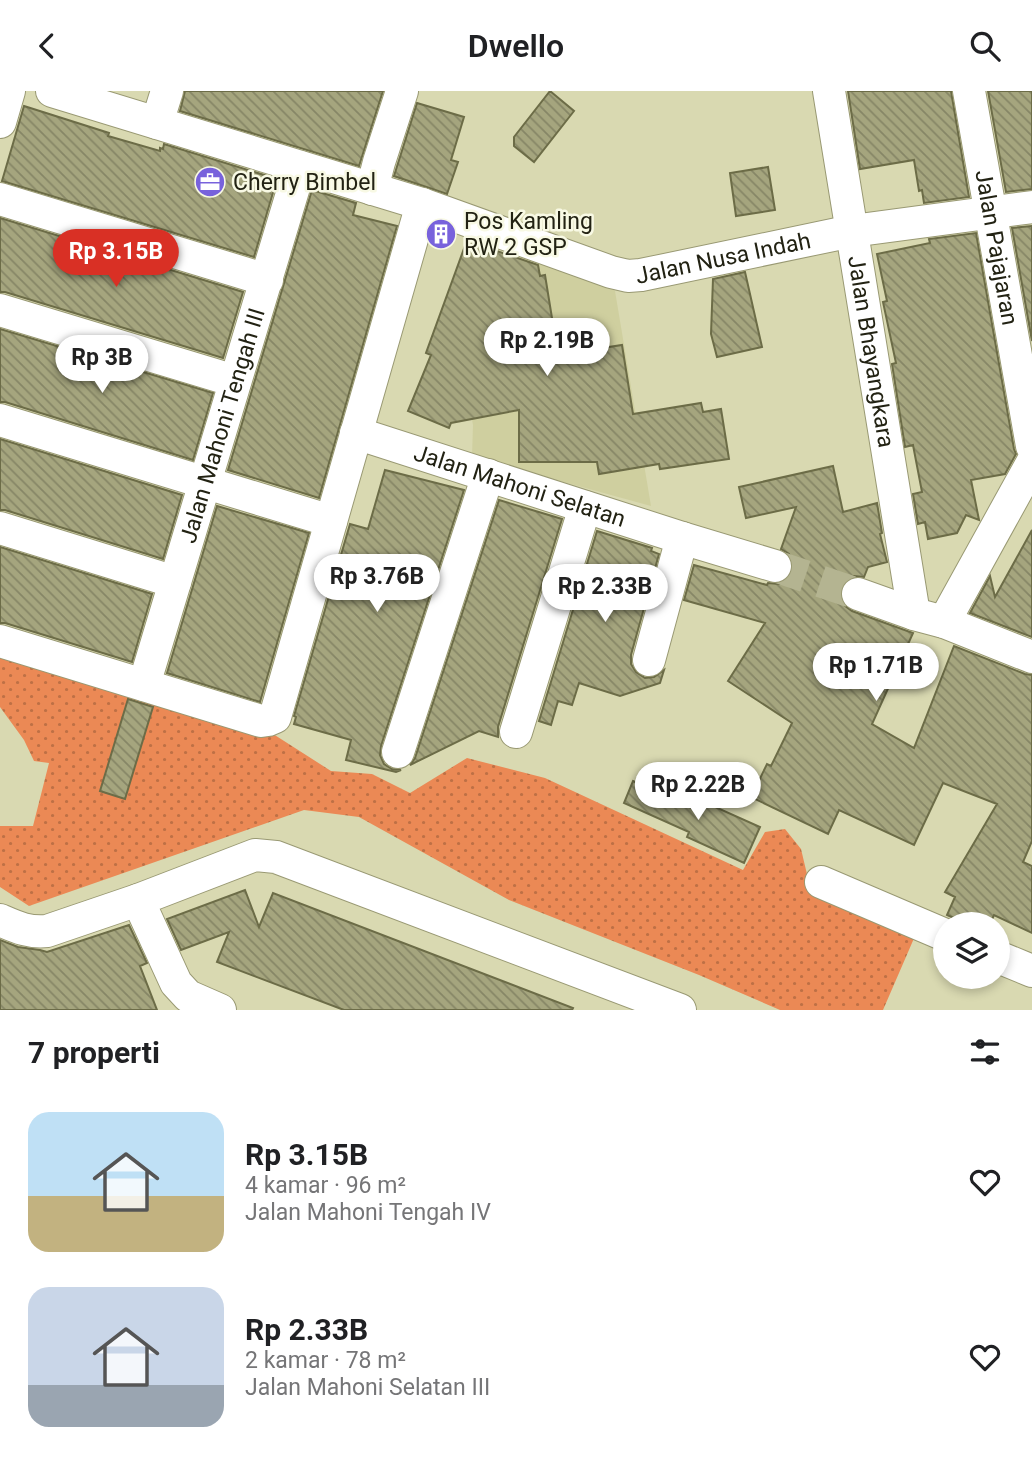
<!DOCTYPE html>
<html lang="id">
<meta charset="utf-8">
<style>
body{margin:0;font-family:Roboto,sans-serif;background:#f2f2f2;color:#202124;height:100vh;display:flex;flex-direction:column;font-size:26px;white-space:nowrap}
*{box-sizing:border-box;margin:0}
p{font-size:23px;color:#757577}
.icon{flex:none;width:38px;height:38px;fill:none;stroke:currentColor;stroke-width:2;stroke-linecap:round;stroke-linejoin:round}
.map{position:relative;height:919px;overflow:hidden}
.side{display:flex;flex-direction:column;background:#fff;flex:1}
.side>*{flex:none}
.tools{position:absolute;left:933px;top:821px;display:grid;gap:14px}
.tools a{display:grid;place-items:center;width:77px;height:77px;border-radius:50%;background:#fff;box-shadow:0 4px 10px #0003;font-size:35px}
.price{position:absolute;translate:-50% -60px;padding:0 16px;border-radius:24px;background:#fff;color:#222;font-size:23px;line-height:46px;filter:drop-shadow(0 2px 4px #0008)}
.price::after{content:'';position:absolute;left:50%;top:42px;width:21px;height:16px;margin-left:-10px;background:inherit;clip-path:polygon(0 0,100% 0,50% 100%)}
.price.selected{background:#d93025;color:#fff}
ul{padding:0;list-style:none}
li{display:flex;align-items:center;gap:21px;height:175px;padding:0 28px}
li span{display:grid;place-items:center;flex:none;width:196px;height:140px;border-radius:21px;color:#555}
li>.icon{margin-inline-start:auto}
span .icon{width:84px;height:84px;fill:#fffc;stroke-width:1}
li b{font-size:30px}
h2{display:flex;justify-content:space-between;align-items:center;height:84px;padding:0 28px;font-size:30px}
header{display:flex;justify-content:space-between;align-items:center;height:91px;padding:0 28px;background:#fff;font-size:32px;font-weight:600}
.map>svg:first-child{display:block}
</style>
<header><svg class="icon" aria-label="back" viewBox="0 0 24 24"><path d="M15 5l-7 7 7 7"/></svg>Dwello<svg class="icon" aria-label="search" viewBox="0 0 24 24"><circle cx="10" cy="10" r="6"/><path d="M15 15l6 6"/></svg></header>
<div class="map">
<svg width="1032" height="919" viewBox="0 0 1032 919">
<defs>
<pattern id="grass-dots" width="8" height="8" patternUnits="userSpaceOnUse" patternTransform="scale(1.75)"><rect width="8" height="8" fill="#eb8955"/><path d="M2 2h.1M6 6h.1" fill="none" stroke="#be7045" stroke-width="1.8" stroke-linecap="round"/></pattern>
<pattern id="building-back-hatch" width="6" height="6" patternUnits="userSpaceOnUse" patternTransform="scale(1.75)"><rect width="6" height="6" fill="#a5a57e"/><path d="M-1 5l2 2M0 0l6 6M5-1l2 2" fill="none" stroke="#868666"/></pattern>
</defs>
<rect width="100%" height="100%" fill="#d9d9b1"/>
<!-- built -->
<path fill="#cfcf9f" d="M513 158 598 180 615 200 651 415 472 366 473 334 464 284 466 282Z"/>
<!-- grass -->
<path fill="url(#grass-dots)" d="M0 558 270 641 331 680 372 683 410 702 467 667 545 687 743 779 765 741 785 738 801 758 811 800 915 845 883 919H780L699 884 509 809 359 726 304 719 29 815 0 796V735H33L49 672 34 670 24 649 0 616Z"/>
<!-- building -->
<path fill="url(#building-back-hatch)" stroke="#6c6c47" stroke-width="2" d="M185 0H383L359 75 180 20Z
M550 0 574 20 534 71 514 55V46Z
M848 0H951L969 106 924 112 922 99 919 100 914 69 860 78Z
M988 0H1032V98L1006 101Z
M417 12 464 26 451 69 458 71 447 103 394 85Z
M24 15 109 42 108 45 160 60V57L163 58 164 53 277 88 254 166 2 90Z
M768 76 775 119 736 125 730 82Z
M312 99 356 112 353 124 397 135 319 407 228 379Z
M0 127 243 201 223 267 5 201H0Z
M1032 135V250L1012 137Z
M976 142 1014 358 1016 363 1005 383 971 389 979 429 966 424 957 442 928 448 925 431 918 433 913 403 922 401 913 354 905 356 892 273 896 272 883 211 887 210 877 163 930 152 929 148Z
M466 152 488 157 538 174 540 185 545 184 558 264 622 254 633 323 701 312 703 321 721 318 729 368 660 378 659 373 599 383 597 371H519V319L451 332 449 337 408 320 431 264 426 262Z
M745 181 762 256 717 266 711 243 713 188Z
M0 238 213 302 193 369 5 311H0Z
M0 348 182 404 163 468 5 419H0Z
M833 375 843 421 877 412 882 442 880 443 887 471 868 476 864 486 854 485 846 490 841 497 840 507 844 514 852 520 913 542 872 633 914 657 954 555 1025 583 1032 584V750L1023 771 1032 775V842L994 824 990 833H967L947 824 955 806 945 801 997 713 943 692 914 754 839 719 828 743 751 706 767 673 771 675 792 632 728 590 765 532 684 509 694 474 767 494 768 492 779 493 787 489 792 481 793 471 789 463 781 458 796 416 746 427 739 396Z
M385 379 464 399 381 655 380 664 384 673 392 678 401 679 396 681 346 669 351 649 294 633 296 626 294 625 350 433 368 438Z
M499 409 562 428 498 636V646L479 640 410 674 415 667Z
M217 415 309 442 260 611 167 582Z
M1032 439V546L970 522 990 485 995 506Z
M597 440 652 457 651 460 659 463 631 564V573L636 581 645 587 654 586 664 579 660 592 620 605 579 592 572 614 558 610 551 634 539 630Z
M0 456 152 503 132 571 5 532H0Z
M128 608 153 616 125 708 100 700Z
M633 690 698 720 702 710 760 736 744 772 687 746 689 741 624 712Z
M245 799 259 836 273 802 573 917 572 919H344L217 871 229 841 181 859 167 828Z
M129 834 147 872 140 875 157 919H0V849L18 856 40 859 47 861Z"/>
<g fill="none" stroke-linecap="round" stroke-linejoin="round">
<!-- minor-tunnel -->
<path stroke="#b4b491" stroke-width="32" stroke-dasharray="32 16" stroke-linecap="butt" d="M775 475 858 503"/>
<!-- minor casing -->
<g stroke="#999973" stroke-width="34">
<g id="minor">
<path id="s1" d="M52 0 422 113 611 181 628 185 641 184 852 140 1032 116"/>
<path id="s2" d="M829 0 914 523"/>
<path id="s3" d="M969 0 1032 355"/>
<path d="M0 31 9 0"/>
<path d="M157 32 167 0"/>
<path d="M372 98 379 71 402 0"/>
<path d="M0 108 267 189"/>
<path d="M0 219 235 290"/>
<path d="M0 329 331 430"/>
<path id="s4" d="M356 342 682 447 775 475"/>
<path d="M0 437 175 491"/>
<path d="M858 503 914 523 944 531 1032 566"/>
<path d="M944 531 1032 372"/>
<path d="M0 550 261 630 268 629 275 626 422 113"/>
<path d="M649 569 682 447"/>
<path id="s5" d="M144 594 300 76"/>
<path d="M516 641 585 416"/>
<path d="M398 661 488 384"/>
<path d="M821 791 945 844"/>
<path d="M0 829C16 836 29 842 47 840L138 809"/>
<path d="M998 866 1032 880"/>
<path d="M220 919 188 905 176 892 138 809 255 764 276 766 680 919"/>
</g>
</g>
<!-- minor -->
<use href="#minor" stroke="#fff" stroke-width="32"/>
</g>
<!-- icons -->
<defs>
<g id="office-disc" transform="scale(1.575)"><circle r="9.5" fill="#7862dc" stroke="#f8f9e4"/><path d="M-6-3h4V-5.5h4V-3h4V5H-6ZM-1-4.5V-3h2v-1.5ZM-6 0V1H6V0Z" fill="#fff"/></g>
<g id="building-disc" transform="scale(1.575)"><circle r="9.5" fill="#7862dc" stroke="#f8f9e4"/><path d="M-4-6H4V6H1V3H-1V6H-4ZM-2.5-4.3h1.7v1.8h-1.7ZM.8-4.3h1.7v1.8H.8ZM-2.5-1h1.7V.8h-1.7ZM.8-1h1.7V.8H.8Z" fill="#fff"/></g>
</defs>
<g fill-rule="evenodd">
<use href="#office-disc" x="210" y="91"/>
<use href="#building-disc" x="441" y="143"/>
</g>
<g text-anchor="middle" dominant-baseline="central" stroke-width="5" stroke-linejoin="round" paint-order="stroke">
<!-- poi labels -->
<g font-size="23" fill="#222213" stroke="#f8f9e4" text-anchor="start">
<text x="233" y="91">Cherry Bimbel</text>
<text x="464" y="130">Pos Kamling<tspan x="464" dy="26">RW 2 GSP</tspan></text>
</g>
<!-- street labels -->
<g font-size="23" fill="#222213" stroke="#f8f9e4">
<text stroke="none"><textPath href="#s3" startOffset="159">Jalan Pajajaran</textPath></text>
<text stroke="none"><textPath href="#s1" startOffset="702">Jalan Nusa Indah</textPath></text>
<text stroke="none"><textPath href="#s2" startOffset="264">Jalan Bhayangkara</textPath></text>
<text stroke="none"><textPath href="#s5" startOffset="271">Jalan Mahoni Tengah III</textPath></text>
<text stroke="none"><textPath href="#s4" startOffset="172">Jalan Mahoni Selatan</textPath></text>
</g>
</g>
</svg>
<div class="tools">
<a><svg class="icon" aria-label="layers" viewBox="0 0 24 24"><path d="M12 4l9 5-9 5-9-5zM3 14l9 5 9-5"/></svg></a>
</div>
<b class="price selected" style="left:116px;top:198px">Rp 3.15B</b>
<b class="price" style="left:547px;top:287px">Rp 2.19B</b>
<b class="price" style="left:102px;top:304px">Rp 3B</b>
<b class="price" style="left:377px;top:523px">Rp 3.76B</b>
<b class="price" style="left:605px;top:533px">Rp 2.33B</b>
<b class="price" style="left:876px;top:612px">Rp 1.71B</b>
<b class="price" style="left:698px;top:731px">Rp 2.22B</b>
</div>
<section class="side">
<h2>7 properti<svg class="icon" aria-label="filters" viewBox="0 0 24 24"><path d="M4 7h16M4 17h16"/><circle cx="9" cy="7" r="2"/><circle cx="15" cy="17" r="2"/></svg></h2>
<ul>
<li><span style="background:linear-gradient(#bfe0f5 60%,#c2b280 0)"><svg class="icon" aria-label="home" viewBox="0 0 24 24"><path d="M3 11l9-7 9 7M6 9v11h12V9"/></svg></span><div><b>Rp 3.15B</b><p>4 kamar · 96 m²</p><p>Jalan Mahoni Tengah IV</p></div><svg class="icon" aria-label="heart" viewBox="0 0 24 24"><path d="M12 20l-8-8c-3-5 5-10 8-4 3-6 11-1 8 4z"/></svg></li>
<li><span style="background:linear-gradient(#c9d6e8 70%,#9aa5b1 0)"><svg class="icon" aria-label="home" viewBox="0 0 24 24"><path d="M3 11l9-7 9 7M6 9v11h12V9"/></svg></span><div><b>Rp 2.33B</b><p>2 kamar · 78 m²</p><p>Jalan Mahoni Selatan III</p></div><svg class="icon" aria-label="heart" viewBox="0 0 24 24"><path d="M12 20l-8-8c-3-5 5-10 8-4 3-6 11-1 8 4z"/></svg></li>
</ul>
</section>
